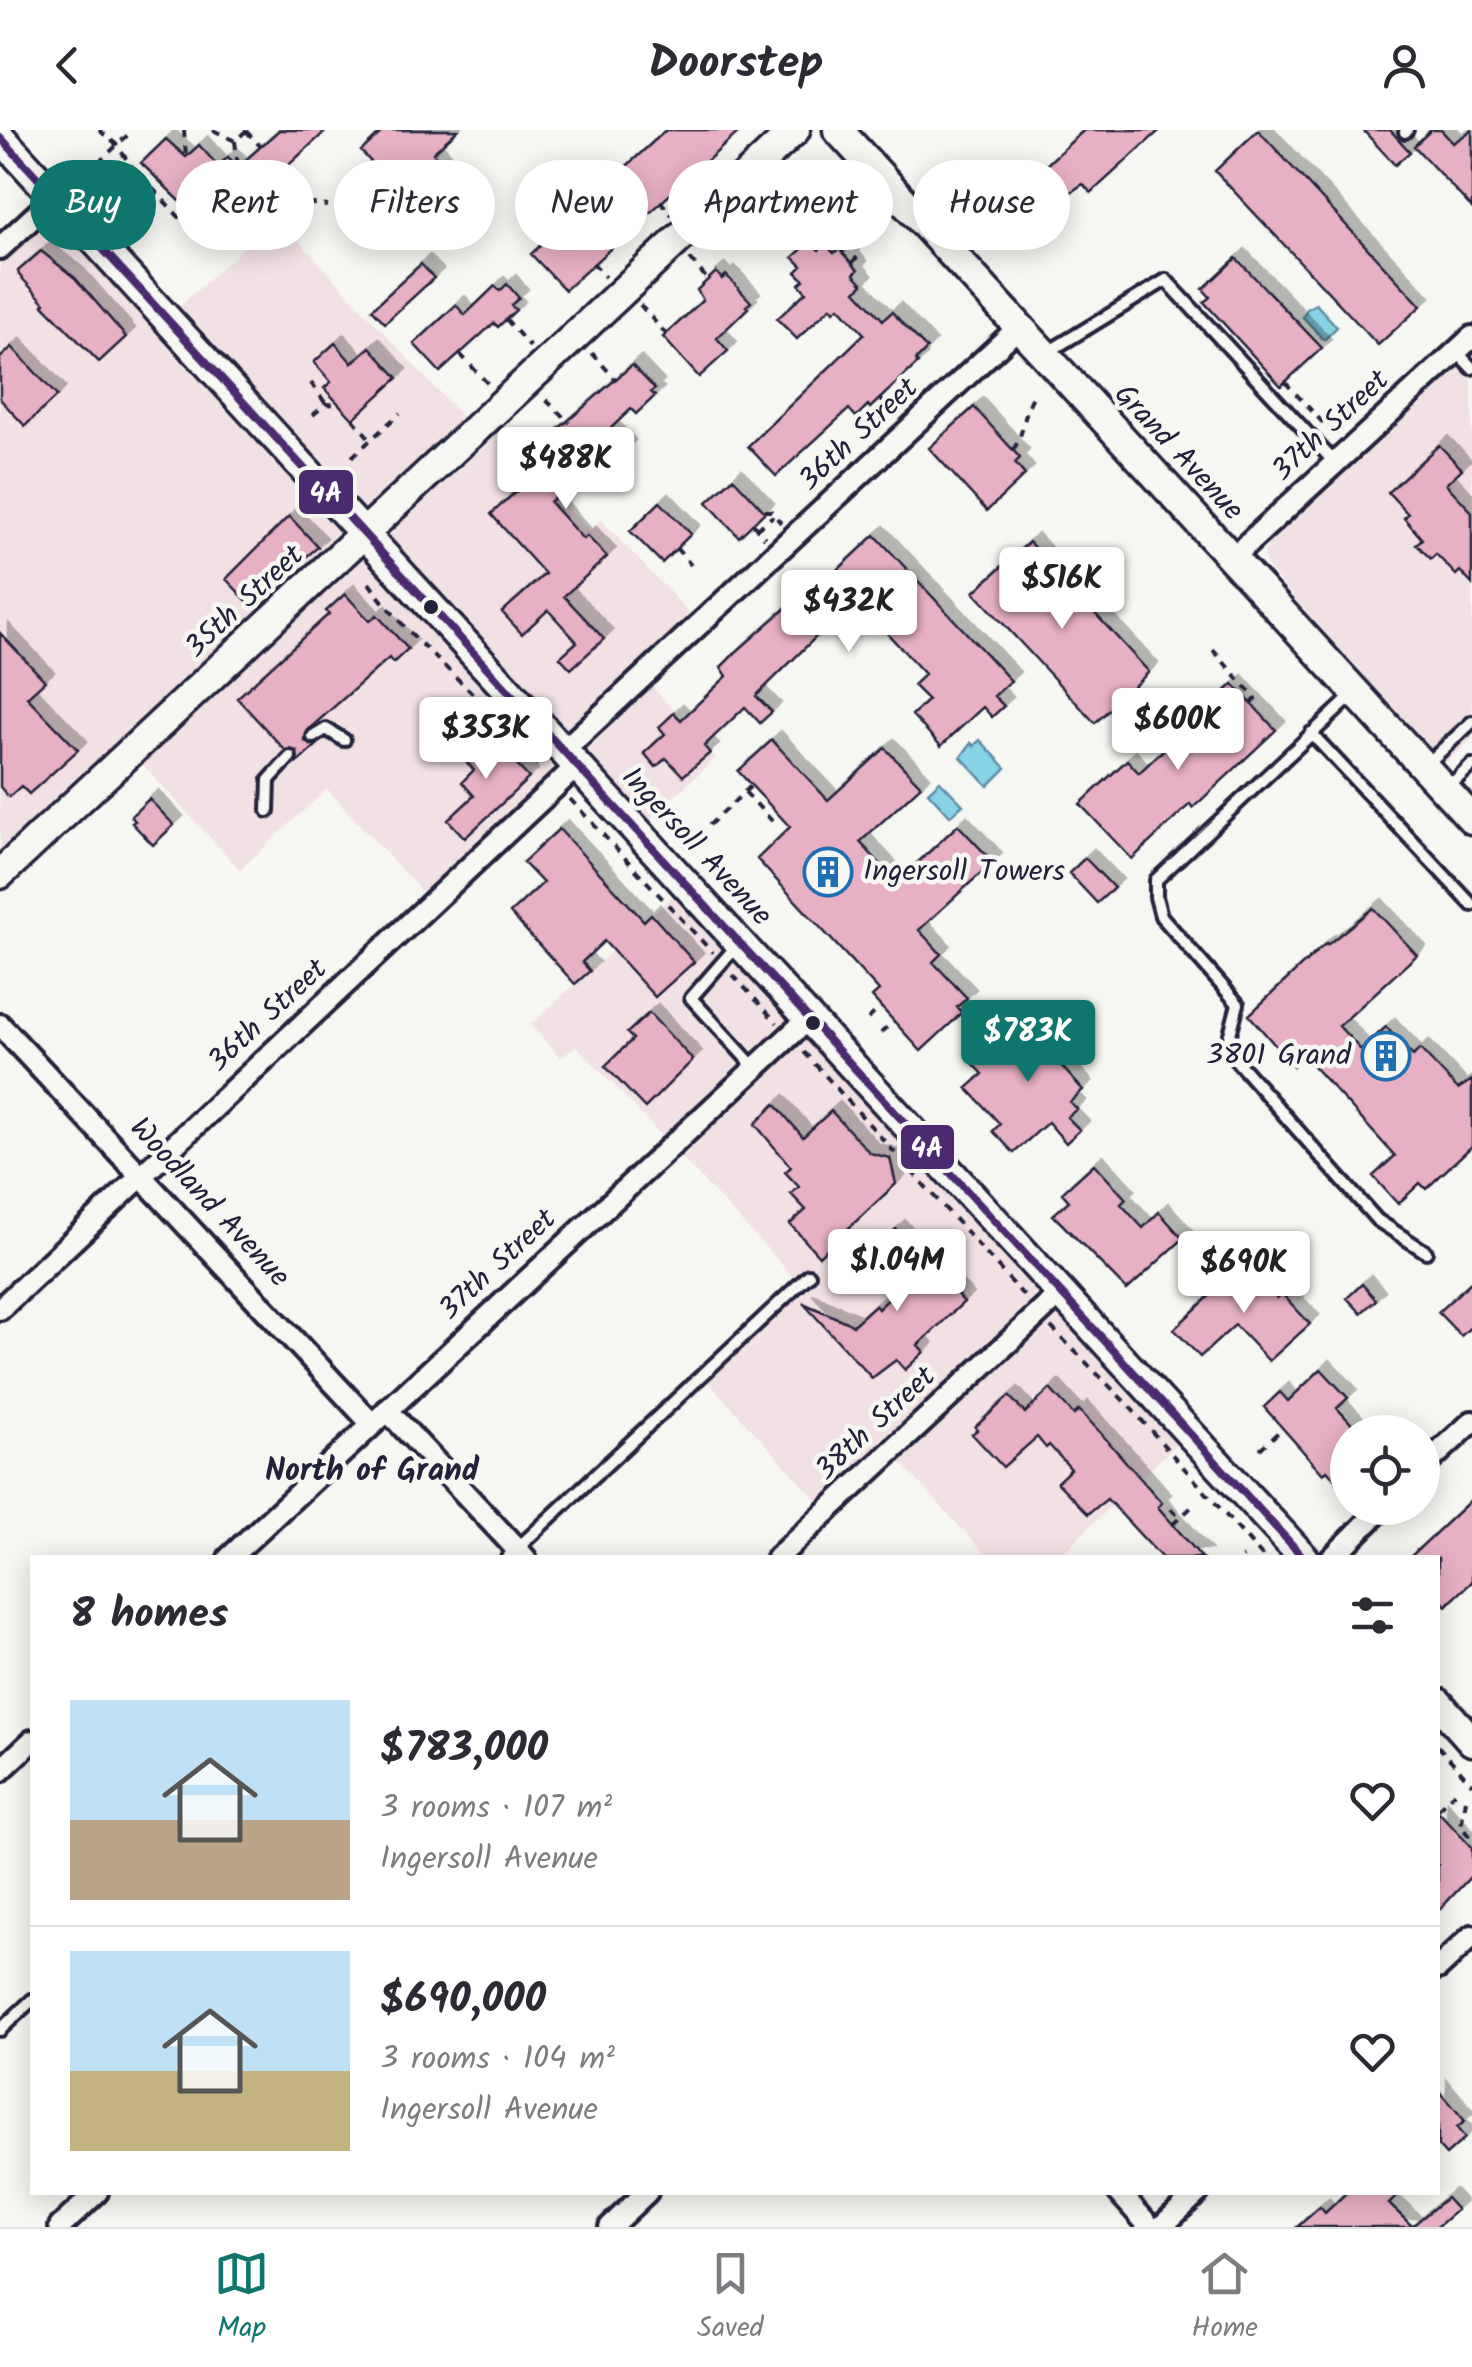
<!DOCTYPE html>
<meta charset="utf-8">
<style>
body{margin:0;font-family:Kalam,sans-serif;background:#f7f7f7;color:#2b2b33;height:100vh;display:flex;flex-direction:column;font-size:38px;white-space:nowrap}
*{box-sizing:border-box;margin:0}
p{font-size:32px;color:#7c7c81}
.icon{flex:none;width:55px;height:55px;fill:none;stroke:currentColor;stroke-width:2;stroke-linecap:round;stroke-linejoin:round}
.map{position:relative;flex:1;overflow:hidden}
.drawer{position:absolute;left:30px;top:1425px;width:1410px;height:640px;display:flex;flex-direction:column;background:#fff;border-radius:0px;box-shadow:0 5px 25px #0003}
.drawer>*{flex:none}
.guide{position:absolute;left:30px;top:30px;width:1412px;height:90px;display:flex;gap:20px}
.tools{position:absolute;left:1330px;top:1285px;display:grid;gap:20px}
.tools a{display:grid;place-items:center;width:110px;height:110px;border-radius:50%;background:#fff;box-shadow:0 5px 25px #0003;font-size:50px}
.price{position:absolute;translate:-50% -85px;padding:0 22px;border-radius:10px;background:#fff;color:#222;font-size:32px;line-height:65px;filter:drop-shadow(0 2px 5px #0008)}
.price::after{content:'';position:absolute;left:50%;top:60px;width:30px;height:22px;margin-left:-15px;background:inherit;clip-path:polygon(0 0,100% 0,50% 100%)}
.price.current{background:#0f766e;color:#fff}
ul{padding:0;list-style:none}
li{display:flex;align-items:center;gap:30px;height:250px;padding:0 40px}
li+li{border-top:2px solid #e1e1e2}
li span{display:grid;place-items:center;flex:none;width:280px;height:200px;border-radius:0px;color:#555}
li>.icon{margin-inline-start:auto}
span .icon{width:120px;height:120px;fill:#fffc;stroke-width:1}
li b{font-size:42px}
h2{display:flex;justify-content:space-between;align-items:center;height:120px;padding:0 40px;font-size:42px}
.pill{padding:0 35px;border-radius:45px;background:#fff;box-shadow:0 5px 25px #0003;font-size:35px;line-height:90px}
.pill.current{background:#0f766e;color:#fff}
header{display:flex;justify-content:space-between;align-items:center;height:130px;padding:0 40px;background:#fff;font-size:45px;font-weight:700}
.tab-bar{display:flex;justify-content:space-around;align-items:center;height:140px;border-top:2px solid #e1e1e2;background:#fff;font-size:28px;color:#7c7c81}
.tab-bar a{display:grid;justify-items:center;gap:5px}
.tab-bar .current{color:#0f766e}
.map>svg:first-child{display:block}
</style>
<header><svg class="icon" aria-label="back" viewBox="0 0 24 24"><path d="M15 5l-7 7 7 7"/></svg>Doorstep<svg class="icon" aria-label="person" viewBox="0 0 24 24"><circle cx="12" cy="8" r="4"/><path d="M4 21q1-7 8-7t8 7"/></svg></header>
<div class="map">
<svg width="1472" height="2097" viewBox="0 0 1472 2097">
<defs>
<filter id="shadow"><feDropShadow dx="9" dy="-9" stdDeviation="0" flood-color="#0004"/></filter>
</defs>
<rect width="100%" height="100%" fill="#f6f6f2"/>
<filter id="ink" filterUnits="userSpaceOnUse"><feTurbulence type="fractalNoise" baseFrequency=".01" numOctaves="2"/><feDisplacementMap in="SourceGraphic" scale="20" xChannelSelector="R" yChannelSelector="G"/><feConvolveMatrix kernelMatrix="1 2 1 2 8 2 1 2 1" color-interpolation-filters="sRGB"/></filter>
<g filter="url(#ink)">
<!-- built -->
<path fill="#f2e1e4" d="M55 67 167 188 277 87 474 300 487 290 589 401 601 390 700 494 644 547 716 628 637 701 577 637 432 773 327 659 240 740 131 622 0 744V118Z
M1472 226V609L1445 634 1289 463 1265 433 1264 423 1269 412Z
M686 754 1189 1302 1058 1427H988L891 1322 827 1381 702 1245 799 1153 576 915 561 928 530 895Z"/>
<!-- water -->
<path fill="#86d3e6" stroke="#5e8ca2" stroke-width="2.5" d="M1316 174 1337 197 1324 210 1303 187 1307 179Z
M980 610 1006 638 988 656 961 627 971 613 974 616Z
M940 651 963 675 950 686 928 662Z"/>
<!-- building -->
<path fill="#e8b0c4" stroke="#22223b" stroke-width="2.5" filter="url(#shadow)" d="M279 0H327L236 83 206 49 181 72 141 33 166 9 186 27 199 15 218 36 228 27 238 37Z
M384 0H458L433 23 479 74 441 108 361 21Z
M666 0H741L565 160 531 124Z
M1084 0H1160L1091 63 1083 54 1065 66 1048 48 1051 44 1044 37Z
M1258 0 1421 176 1378 215 1215 41Z
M1363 0H1390L1410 22 1395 35Z
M1431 0H1441L1453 13 1472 0V78L1414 16Z
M811 111 819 120 825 114 834 123 839 119 858 140 854 144 863 154 856 161 883 190 892 182 927 219 916 230 918 233 870 278 868 275 856 287 849 279 776 346 748 316 864 204 839 177 834 181 831 177 797 209 777 189 806 162 799 154 804 150 796 142 802 136 793 127Z
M41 121 75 148 126 207 99 232 43 175 45 173 19 145 18 141Z
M1236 128 1322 218 1281 256 1204 172 1210 167 1203 159Z
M421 134 434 148 385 193 372 179Z
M716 142 722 149 726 145 751 172 746 176 748 178 717 208 728 221 699 247 663 207 703 170 697 160Z
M507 154 519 168 511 175 516 180 498 197 494 193 440 242 414 214 456 175 465 185 495 156 500 161Z
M335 213 352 233 370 217 398 248 353 289 324 258 331 252 314 232Z
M12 217 57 266 25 296 0 269V228Z
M632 235 655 259 651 262 655 266 636 284 631 279 609 300 626 319 610 334 594 316 568 340 576 348 550 372 583 409 587 406 607 427 564 466 604 509 571 539 560 527 577 512 548 480 522 504 502 482 545 444 491 384 537 343 524 329Z
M974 277 1020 328 1015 333 1025 345 987 381 929 318Z
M1439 315 1462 339 1446 354 1472 382V454L1460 441 1456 445 1436 424 1431 429 1416 414 1422 409 1404 388 1408 384 1388 362Z
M733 348 765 382 739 407 707 372Z
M660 372 691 404 662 433 630 401Z
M289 386 318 417 250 474 226 449Z
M875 405 1011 551 994 566 1004 576 992 587 983 577 941 616 912 585 928 570 913 555 925 544 871 486 856 499 846 487 836 496 832 491 756 566 772 582 760 593 745 577 704 616 710 623 683 646 666 628 656 637 644 623 665 604 659 597 674 583 681 590 727 546 721 537 736 522 804 462 809 467Z
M1029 412 1149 542 1095 593 974 462Z
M345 464 370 491 377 485 408 519 393 533 389 528 308 600 305 611 310 615H317L297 633V621L285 620 237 568 329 484 326 481Z
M0 503 45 551 27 567 78 620 29 664 21 656 9 667 0 657Z
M1233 554 1276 600 1193 678 1190 674 1132 729 1080 674 1127 630 1139 643Z
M484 600 529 648 465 708 448 690 474 666 462 652 474 640 459 624Z
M772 610 828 670 885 618 921 656 860 712 897 752 958 695 993 732 919 800 941 824 933 832 967 868 957 877 962 883 921 921 872 867 879 861 757 729 790 697 738 641Z
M149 669 174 695 153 715 132 693 135 691 131 686Z
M559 699 644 791 651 784 694 832 655 867 604 811 582 832 590 841 575 854 510 783 543 753 523 732Z
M1085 728 1114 758 1097 773 1069 743Z
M1373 778 1417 825 1339 896 1361 920 1386 897 1413 926 1420 919 1458 959 1472 950V1016L1426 1059 1420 1053 1398 1074 1373 1046 1395 1026 1304 926 1293 936 1249 885 1326 813 1327 815Z
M649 883 693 930 645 978 605 936 633 909 627 903Z
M1050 883 1075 911 1055 929 1083 960 1070 972 1077 979 1067 987 1080 1000 1066 1013 1048 992 1014 1023 993 1001 1000 994 967 958 983 944 971 931 1000 906 1011 918Z
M775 974 803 1007 831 981 870 1023 890 1028 896 1054 819 1126 790 1094 806 1080 791 1064 799 1057 785 1042 791 1037 755 994Z
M1094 1034 1126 1069 1121 1074 1143 1098 1159 1082 1183 1109 1127 1160 1053 1085 1069 1071 1062 1063Z
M896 1099 964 1172 918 1215 924 1222 905 1240 896 1230 872 1248 803 1173 853 1195 875 1175 878 1179 903 1155 898 1150 905 1143 880 1115Z
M1245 1133 1277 1168 1282 1164 1310 1194 1269 1231 1235 1195 1200 1227 1174 1199Z
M1472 1151V1196L1461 1206 1438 1182Z
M1362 1154 1376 1170 1361 1183 1347 1168Z
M1321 1239 1348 1268 1337 1278 1359 1302H1348V1363L1327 1340 1323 1344 1264 1277 1280 1262 1288 1271Z
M1050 1259 1074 1285 1079 1280 1097 1299 1162 1373 1158 1377 1202 1428H1162L1107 1369 1088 1384 1057 1352 1071 1339 1049 1315 1046 1318 1037 1307 1003 1337 972 1304 977 1300 975 1297 1009 1266 1025 1283Z
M1472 1369V1452L1446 1476 1438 1466V1428H1409Z
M1438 1681 1472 1718V1745L1438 1781Z
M1438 1959 1465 1991 1457 1998 1465 2008 1446 2025 1438 2016Z
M1347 2062H1401L1389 2074 1412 2096 1446 2068 1457 2080 1437 2097H1297L1320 2077 1325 2083Z"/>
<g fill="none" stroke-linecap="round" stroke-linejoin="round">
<!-- lane casing -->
<g stroke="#22223b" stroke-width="18">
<path id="lane" d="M1405 2 1407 0
M1456 221 1472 238
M1045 224 1166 150 1335 333
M1354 564 1156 750V767L1161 786 1238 874 1226 919 1377 1090 1426 1122
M1311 603 1472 775
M313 607 326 599 344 610
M1427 634 1472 592
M1447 658 1472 635
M268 681 269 650 290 627
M739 813 691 868 755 938
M507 1428 809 1145
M0 1900 32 1870"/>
</g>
<!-- street casing -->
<g stroke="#22223b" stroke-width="28">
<path id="street" d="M0 118 55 67
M1231 429 1472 207
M563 621 1019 197
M0 895 372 1294
M0 1179 577 636
M387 1280 525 1428
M1422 1338 1472 1292
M229 1428 809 888
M777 1428 1061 1163
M1332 1428 1382 1378
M0 1641 32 1611
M1438 1838 1472 1806
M1119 2062 1150 2097
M60 2097 97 2062
M610 2097 647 2062
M1161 2097 1198 2062"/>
</g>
<!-- secondary casing -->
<g stroke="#22223b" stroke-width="35">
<path id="secondary" d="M838 0 1472 689
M0 7 1304 1428
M0 744 795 0
M1438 1573 1472 1611"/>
</g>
<!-- path -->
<path stroke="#22223b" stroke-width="4" stroke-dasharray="8 8" stroke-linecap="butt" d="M99 0 117 15 129 33 181 89 192 92 221 81 206 63 213 57
M184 0 186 27
M213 0 235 11 247 0
M246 1 261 17
M235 11 238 37
M277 45 288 58
M75 55 133 0
M276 69 328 76
M660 71 672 85
M248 73 259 85
M221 81 234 87 248 73
M842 122 849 115 857 117
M690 129 708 150
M593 133 605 147
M852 133 859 125 857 117 878 96
M640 175 666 204
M506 189 530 217
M592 223 616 250
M460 224 489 255
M1285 252 1335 306
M311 253 326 274
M880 269 896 287
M546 270 570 293
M313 285 326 274 340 275
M353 289 371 310
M518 299 536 318
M1013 320C1025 303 1023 282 1034 265
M352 327 400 283
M764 381H771L781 393
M753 394 765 408
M757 399 773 386
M676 418 691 435
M369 453C404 503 450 539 491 582 509 601 525 621 542 640
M1213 520 1256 569 1251 574
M745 662 773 692
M570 669 713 823
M686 717 752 655
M733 845 777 893
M868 889 881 877
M881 903 894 891
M804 922 1025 1167
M1051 1197 1129 1276 1264 1428
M1260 1319 1283 1298
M1337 1351 1348 1366
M1171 1379 1180 1388
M1173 1394 1195 1374
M1242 1428 1243 1427
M1438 1616 1472 1654
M1466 1670 1461 1696 1472 1710
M1438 1679 1457 1660"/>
<!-- lane -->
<use href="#lane" stroke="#f6f6f2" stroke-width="10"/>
<!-- street -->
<use href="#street" stroke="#f6f6f2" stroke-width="20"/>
<!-- secondary -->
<use href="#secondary" stroke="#f6f6f2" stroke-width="28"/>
<!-- bus-1 casing -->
<g stroke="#f6f6f2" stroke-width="15">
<path id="bus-1" d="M0 7 1304 1428"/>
</g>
<!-- bus-1 -->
<use href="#bus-1" stroke="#4c2a6f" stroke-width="8"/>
</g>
</g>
<!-- icons -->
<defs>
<g id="building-ring" transform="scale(2.5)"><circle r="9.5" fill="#f6f6f2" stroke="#1f6fb2" stroke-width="1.5"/><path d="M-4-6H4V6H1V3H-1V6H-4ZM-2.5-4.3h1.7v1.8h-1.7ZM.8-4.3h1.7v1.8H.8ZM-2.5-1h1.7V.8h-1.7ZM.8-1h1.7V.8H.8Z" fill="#1f6fb2"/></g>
</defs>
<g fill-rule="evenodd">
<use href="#building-ring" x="828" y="742"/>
<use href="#building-ring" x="1386" y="926"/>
</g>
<!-- markers -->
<g fill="#22223b" stroke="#f6f6f2" stroke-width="4">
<circle cx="431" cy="477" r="9"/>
<circle cx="813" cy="893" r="9"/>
</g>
<g text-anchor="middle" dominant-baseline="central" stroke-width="9" stroke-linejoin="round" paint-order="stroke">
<!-- street labels -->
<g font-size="30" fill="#22223b" stroke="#f6f6f2">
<text transform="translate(1331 296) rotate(-43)">37th Street</text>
<text transform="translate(859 305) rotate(-43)">36th Street</text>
<text transform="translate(1178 323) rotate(47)">Grand Avenue</text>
<text transform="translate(245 472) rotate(-43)">35th Street</text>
<text transform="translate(696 717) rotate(47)">Ingersoll Avenue</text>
<text transform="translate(268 886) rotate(-43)">36th Street</text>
<text transform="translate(209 1073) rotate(47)">Woodland Avenue</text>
<text transform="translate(498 1135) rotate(-43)">37th Street</text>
<text transform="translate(876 1294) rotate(-43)">38th Street</text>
</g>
<!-- poi labels -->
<g font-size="30" fill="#22223b" stroke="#f6f6f2" text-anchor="start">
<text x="863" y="742">Ingersoll Towers</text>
<text x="1351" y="926" text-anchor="end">3801 Grand</text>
</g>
<!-- neighbourhood labels -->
<g font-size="32" font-weight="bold" fill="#22223b" stroke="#f6f6f2">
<text x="372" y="1341">North of Grand</text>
</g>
</g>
<g stroke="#f6f6f2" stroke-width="4">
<rect x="297" y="338" width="58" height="48" rx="10" fill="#4c2a6f"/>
<rect x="899" y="993" width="57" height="48" rx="10" fill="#4c2a6f"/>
</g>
<g font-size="28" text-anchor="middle" font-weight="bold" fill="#fff">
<text x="326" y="372">4A</text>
<text x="927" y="1027">4A</text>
</g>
</svg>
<div class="tools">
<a><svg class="icon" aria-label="locate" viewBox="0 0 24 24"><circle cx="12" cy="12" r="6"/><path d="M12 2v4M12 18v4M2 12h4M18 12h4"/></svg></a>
</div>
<b class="price" style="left:566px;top:382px">$488K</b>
<b class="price" style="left:1062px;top:502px">$516K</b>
<b class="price" style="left:849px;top:525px">$432K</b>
<b class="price" style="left:1178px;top:643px">$600K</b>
<b class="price" style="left:486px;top:652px">$353K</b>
<b class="price current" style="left:1028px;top:955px">$783K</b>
<b class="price" style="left:897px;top:1184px">$1.04M</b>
<b class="price" style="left:1244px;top:1186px">$690K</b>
<div class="guide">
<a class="pill current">Buy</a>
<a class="pill">Rent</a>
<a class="pill">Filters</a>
<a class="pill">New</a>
<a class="pill">Apartment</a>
<a class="pill">House</a>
</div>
<section class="drawer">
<h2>8 homes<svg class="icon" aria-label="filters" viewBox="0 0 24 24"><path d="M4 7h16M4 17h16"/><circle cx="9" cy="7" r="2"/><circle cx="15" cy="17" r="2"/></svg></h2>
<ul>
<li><span style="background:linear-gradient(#bfe0f5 60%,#b9a48a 0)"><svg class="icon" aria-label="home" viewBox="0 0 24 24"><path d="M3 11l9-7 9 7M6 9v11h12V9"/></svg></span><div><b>$783,000</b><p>3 rooms · 107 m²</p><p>Ingersoll Avenue</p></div><svg class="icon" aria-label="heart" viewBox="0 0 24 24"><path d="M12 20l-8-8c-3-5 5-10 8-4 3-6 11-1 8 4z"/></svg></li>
<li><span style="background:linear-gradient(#bfe0f5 60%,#c2b280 0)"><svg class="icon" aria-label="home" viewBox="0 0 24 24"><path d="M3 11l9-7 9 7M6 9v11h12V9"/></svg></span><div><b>$690,000</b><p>3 rooms · 104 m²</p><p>Ingersoll Avenue</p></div><svg class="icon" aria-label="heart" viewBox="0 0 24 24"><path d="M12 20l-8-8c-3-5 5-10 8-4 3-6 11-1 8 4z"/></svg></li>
</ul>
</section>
</div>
<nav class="tab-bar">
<a class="current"><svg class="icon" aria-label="map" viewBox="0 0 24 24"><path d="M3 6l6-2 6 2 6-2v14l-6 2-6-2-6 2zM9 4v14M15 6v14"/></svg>Map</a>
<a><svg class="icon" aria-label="saved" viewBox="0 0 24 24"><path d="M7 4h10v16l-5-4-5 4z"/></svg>Saved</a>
<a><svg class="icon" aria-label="home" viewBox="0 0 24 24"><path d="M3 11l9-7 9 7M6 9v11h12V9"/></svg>Home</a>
</nav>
